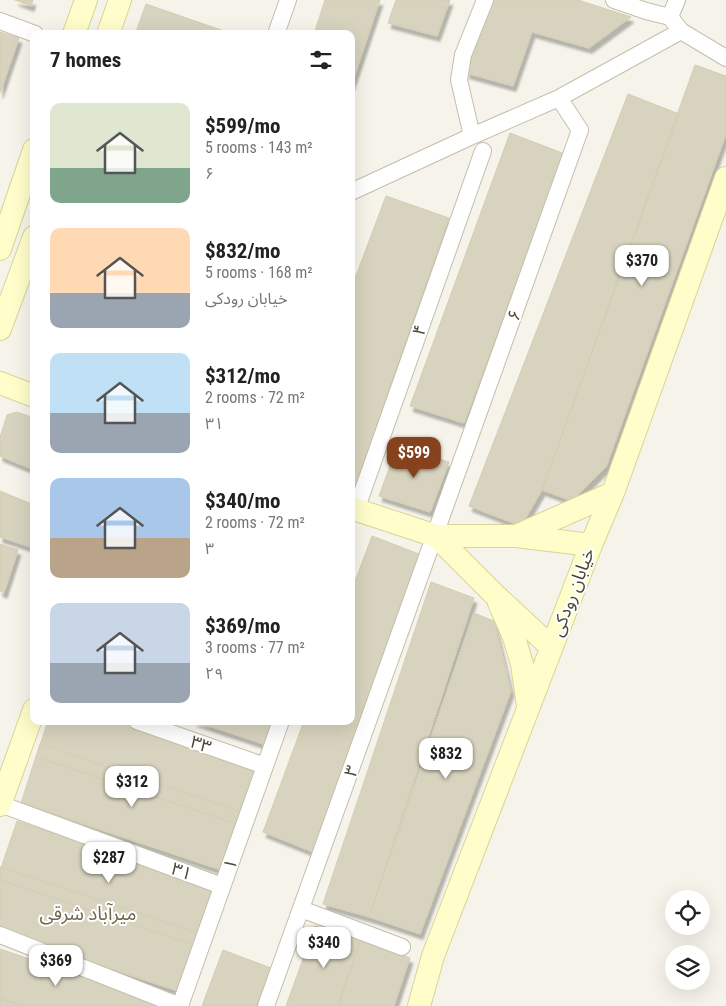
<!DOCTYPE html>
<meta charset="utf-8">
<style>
body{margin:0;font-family:"Roboto Condensed","Noto Sans Arabic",sans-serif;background:#f6f6f6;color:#222;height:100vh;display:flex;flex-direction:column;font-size:19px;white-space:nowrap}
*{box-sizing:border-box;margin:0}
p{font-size:16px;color:#767676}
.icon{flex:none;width:28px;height:28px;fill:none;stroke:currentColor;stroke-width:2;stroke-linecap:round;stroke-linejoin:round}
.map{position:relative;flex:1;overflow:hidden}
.panel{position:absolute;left:30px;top:30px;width:325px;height:695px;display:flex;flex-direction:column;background:#fff;border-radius:10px;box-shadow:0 5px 20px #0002}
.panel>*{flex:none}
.buttons{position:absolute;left:665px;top:890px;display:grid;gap:10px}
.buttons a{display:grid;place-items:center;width:45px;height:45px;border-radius:50%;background:#fff;box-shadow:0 5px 20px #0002;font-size:25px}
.price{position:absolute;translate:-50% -42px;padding:0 11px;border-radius:10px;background:#fff;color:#222;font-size:16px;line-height:32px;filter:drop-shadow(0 1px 2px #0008)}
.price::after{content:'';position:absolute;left:50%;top:30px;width:15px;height:11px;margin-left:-8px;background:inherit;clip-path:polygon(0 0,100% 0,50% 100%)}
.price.current{background:#85421d;color:#fff}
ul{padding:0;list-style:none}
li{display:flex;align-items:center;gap:15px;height:125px;padding:0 20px}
li span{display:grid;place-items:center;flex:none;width:140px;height:100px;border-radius:10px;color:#555}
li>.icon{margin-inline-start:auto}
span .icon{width:60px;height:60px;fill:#fffc;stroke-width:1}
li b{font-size:21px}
h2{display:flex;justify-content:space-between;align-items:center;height:60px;padding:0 20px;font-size:21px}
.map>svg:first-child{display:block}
</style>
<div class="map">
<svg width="726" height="1006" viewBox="0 0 726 1006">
<defs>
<filter id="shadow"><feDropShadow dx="3" dy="5.5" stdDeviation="1" flood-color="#0004"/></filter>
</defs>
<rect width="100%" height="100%" fill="#f6f4ea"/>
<!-- building -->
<path fill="#d8d3be" stroke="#d3cdb1" filter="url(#shadow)" d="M15 0H33L31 6Z
M325 0H380L351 86V34H314Z
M396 0H450L437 36 388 23Z
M491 0H578L631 17 589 48 532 32 513 86 466 73Z
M146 4 224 31 223 34H140L136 32Z
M0 32 19 38 0 93Z
M695 65 726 76V134L606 467 572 501 542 490Z
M628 94 679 114 542 490 521 526 469 506Z
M510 133 565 154 464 423 410 406Z
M386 196 449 218 356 485 351 483V289Z
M17 412 34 418V470L0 456V437L7 415Z
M397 447 449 462 430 512 379 496Z
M0 491 34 505V548L0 537Z
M372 536 419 554 313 852 263 832 304 721H351V592Z
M0 544 18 550 4 593 0 591Z
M431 582 474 598 369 917 323 904Z
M474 613 494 621 511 691 420 934 369 917Z
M48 721H121L259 767 239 825 36 757Z
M194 721H277L269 746Z
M40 744 244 813 224 871 21 803Z
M17 821 220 889 200 947 0 880V871Z
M0 867 200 934 181 992 0 932Z
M315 926 361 939 338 1006H286Z
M361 939 410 958 394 1006H338Z
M0 949 169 1006H0Z
M223 950 271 968 256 1006H202Z
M0 998 23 1006H0Z"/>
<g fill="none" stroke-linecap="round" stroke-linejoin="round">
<!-- minor casing -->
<g stroke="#c2bfab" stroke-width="18">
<path id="minor" d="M614 0 646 11 670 17 681 31 726 58
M670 17 677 0
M0 21 35 34
M276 34 288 0
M472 136 459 80 463 55 485 0
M351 192 472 136 559 98 681 31
M356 510 483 151
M137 721 265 766
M0 804 222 886
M301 909 402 947
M0 935 180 1006 281 721
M266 1006 580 130 559 98"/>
</g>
<!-- secondary casing -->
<g stroke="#d8d497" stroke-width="24">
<path id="secondary" d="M74 34 86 0
M108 34 120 0
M0 249 34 150
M0 329 34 237
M0 383 34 396
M351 508 436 536H516L591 545
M436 536 495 595 551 647
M516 536 613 493
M499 603 514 637 522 664 528 706
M0 805 34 710
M419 1006 433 956 591 545 613 493 726 178"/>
</g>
<!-- minor -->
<use href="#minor" stroke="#fff" stroke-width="16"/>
<!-- secondary -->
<use href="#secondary" stroke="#fffdca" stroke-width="22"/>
</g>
<g text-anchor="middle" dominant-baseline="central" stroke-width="4" stroke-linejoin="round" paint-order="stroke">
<!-- street labels -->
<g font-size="18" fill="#4a4737" stroke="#fff">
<text transform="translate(514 315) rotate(-70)">۶</text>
<text transform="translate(419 330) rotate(-71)">۴</text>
<text transform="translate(572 592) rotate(-69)">خیابان رودکی</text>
<text transform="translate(201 744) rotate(19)">۳۳</text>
<text transform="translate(351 771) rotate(-70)">۳</text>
<text transform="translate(230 864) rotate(-70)">۱</text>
<text transform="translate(182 871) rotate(20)">۳۱</text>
</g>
<!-- neighbourhood labels -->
<g font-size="19" fill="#6e674d" stroke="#fff">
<text x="88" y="913">میرآباد شرقی</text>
</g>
</g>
</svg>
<div class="buttons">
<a><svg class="icon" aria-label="locate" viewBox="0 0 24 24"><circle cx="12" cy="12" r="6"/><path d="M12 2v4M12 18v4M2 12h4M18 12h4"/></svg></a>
<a><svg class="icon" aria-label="layers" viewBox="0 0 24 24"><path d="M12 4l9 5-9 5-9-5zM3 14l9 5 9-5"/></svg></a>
</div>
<b class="price" style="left:642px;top:287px">$370</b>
<b class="price current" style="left:414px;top:479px">$599</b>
<b class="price" style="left:446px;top:780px">$832</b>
<b class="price" style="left:132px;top:808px">$312</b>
<b class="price" style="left:109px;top:884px">$287</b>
<b class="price" style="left:324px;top:969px">$340</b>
<b class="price" style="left:56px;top:987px">$369</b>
<section class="panel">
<h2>7 homes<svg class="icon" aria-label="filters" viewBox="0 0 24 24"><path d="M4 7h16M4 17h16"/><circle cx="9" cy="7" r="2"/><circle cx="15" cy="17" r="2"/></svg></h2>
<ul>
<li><span style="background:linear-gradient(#dfe7d0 65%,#7fa58c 0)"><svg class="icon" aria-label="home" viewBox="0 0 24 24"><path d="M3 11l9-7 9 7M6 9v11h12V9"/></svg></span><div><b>$599/mo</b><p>5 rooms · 143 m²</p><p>۶</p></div></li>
<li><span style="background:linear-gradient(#ffd9b3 65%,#9aa5b1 0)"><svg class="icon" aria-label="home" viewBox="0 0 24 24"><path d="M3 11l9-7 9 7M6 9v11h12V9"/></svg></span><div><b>$832/mo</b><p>5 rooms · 168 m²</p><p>خیابان رودکی</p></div></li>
<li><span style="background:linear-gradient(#bfe0f5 60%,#9aa5b1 0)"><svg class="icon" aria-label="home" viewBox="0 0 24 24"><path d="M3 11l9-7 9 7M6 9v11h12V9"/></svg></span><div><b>$312/mo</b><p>2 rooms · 72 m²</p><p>۳۱</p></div></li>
<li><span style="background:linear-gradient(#a9c7e8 60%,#b9a48a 0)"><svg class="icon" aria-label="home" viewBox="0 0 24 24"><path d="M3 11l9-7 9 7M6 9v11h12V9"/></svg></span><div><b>$340/mo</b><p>2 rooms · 72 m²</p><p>۳</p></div></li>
<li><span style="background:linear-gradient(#c9d6e8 60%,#9aa5b1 0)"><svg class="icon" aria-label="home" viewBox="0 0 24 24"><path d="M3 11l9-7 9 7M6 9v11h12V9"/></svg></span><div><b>$369/mo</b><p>3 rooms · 77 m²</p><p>۲۹</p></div></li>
</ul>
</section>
</div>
